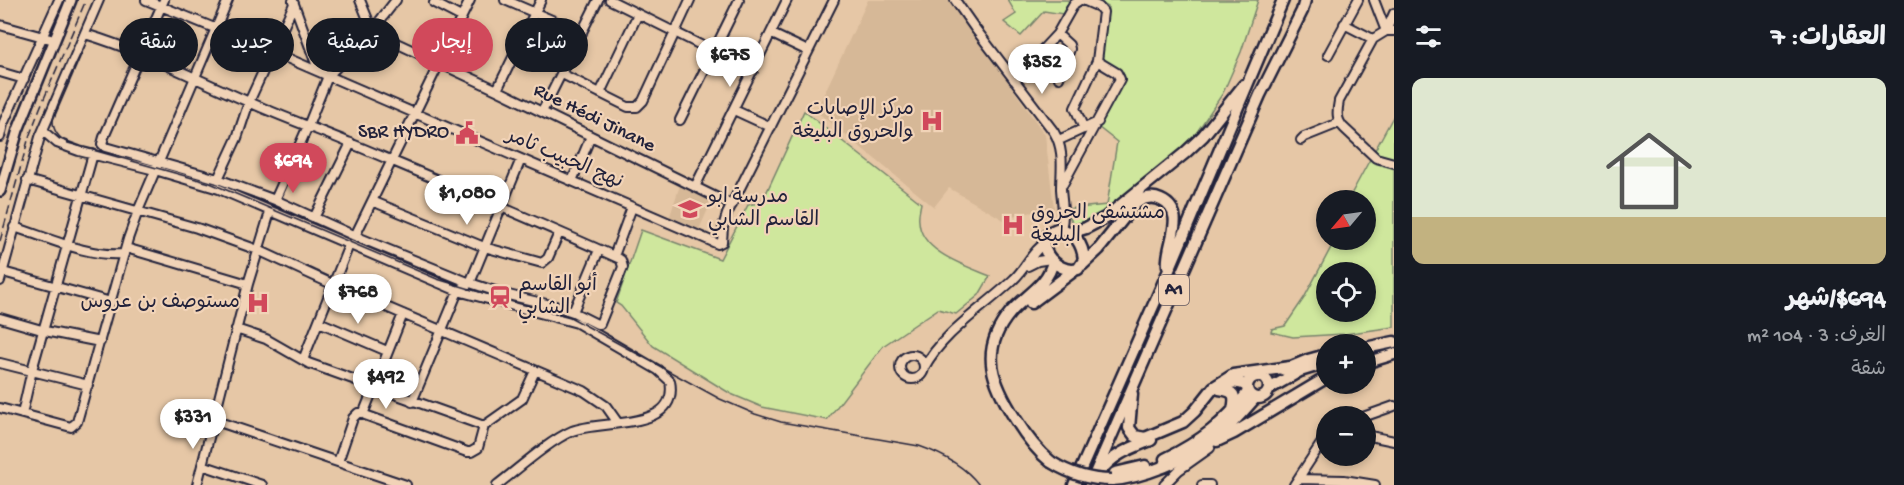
<!DOCTYPE html>
<html lang="ar">
<meta charset="utf-8">
<style>
body{margin:0;font-family:"Gochi Hand","Playpen Sans Arabic",sans-serif;background:#20242c;color:#f1f3f6;direction:rtl;height:100vh;display:flex;flex-direction:column;font-size:22px;white-space:nowrap}
*{box-sizing:border-box;margin:0}
p{font-size:20px;color:#9ea1a6}
.icon{flex:none;width:33px;height:33px;fill:none;stroke:currentColor;stroke-width:2;stroke-linecap:round;stroke-linejoin:round}
.map{position:relative;flex:1;overflow:hidden;direction:ltr}
.sheet{display:flex;flex-direction:column;background:#171b24;width:510px}
.sheet>*{flex:none}
.guide{position:absolute;left:18px;top:18px;width:570px;height:54px;direction:rtl;display:flex;gap:12px}
.needle{width:39px;rotate:241deg}
.fabs{position:absolute;left:1316px;top:190px;display:grid;gap:12px}
.fabs a{display:grid;place-items:center;width:60px;height:60px;border-radius:50%;background:#171b24;box-shadow:0 3px 9px #0003;font-size:30px}
.price{position:absolute;translate:-50% -51px;padding:0 14px;border-radius:21px;background:#fff;color:#222;font-size:20px;line-height:39px;filter:drop-shadow(0 2px 3px #0008)}
.price::after{content:'';position:absolute;left:50%;top:36px;width:18px;height:14px;margin-left:-9px;background:inherit;clip-path:polygon(0 0,100% 0,50% 100%)}
.price.on{background:#d1495b;color:#fff}
ul{padding:0;list-style:none}
li{display:grid;align-content:center;gap:12px;height:318px;padding:0 18px}
li span{display:grid;place-items:center;height:186px;border-radius:12px;color:#555}
li>.icon{margin-inline-start:auto}
span .icon{width:108px;height:108px;fill:#fffc;stroke-width:1}
li b{font-size:26px}
h2{display:flex;justify-content:space-between;align-items:center;height:72px;padding:0 18px;font-size:26px}
.chip{padding:0 21px;border-radius:27px;background:#171b24;box-shadow:0 3px 9px #0003;font-size:21px;line-height:54px}
.chip.on{background:#d1495b;color:#fff}
main{display:flex;flex:1;min-height:0}
.map>svg:first-child{display:block}
</style>
<main>
<section class="sheet">
<h2>العقارات: 7<svg class="icon" aria-label="filters" viewBox="0 0 24 24"><path d="M4 7h16M4 17h16"/><circle cx="9" cy="7" r="2"/><circle cx="15" cy="17" r="2"/></svg></h2>
<ul>
<li><span style="background:linear-gradient(#dfe7d0 75%,#c2b280 0)"><svg class="icon" aria-label="home" viewBox="0 0 24 24"><path d="M3 11l9-7 9 7M6 9v11h12V9"/></svg></span><div><b>$694/شهر</b><p>الغرف: 3 · 104 m²</p><p>شقة</p></div></li>
</ul>
</section>
<div class="map">
<svg width="1394" height="485" viewBox="0 0 1394 485">
<rect width="100%" height="100%" fill="#e6c7a6"/>
<filter id="ink" filterUnits="userSpaceOnUse"><feTurbulence type="fractalNoise" baseFrequency=".0167" numOctaves="2"/><feDisplacementMap in="SourceGraphic" scale="12" xChannelSelector="R" yChannelSelector="G"/><feConvolveMatrix kernelMatrix="1 2 1 2 8 2 1 2 1" color-interpolation-filters="sRGB"/></filter>
<g filter="url(#ink)">
<!-- built -->
<path fill="#d6b897" d="M868 0H951L1045 135 1054 208 1012 216 1009 223 949 188 934 207 816 111Z
M680 185 712 200 698 232 669 219Z"/>
<!-- green -->
<path fill="#cfe79d" stroke="#78846c" stroke-width="1.5" fill-rule="evenodd" d="M1008 0H1069L1063 14 1044 11 1021 36 1004 22 1016 14Z
M1095 0H1258L1241 52 1223 93 1193 138 1110 208 1086 225 1076 226 1072 223 1067 209 1107 205 1117 142 1098 127 1124 75 1102 59 1108 7Z
M804 111 921 203C920 209 918 215 919 221 920 252 966 266 990 276L979 295 956 314 938 309 883 346 827 420 762 407 731 394 653 346 621 306 616 303 641 230 720 259 748 205 762 202Z
M1394 115V327L1344 334 1293 337 1271 332 1272 329 1285 326 1304 298 1335 240H1365V201L1348 200ZM1326 273H1365V312H1326Z"/>
<g fill="none" stroke-linecap="round" stroke-linejoin="round">
<!-- minor casing -->
<g stroke="#22223b" stroke-width="12">
<path id="minor" d="M146 0 273 52 718 244 722 242 723 227 727 214 834 0
M360 0 371 27 379 35 497 90 732 205
M505 0 582 33
M610 0 753 71
M955 0 974 27 1054 132C1065 151 1061 169 1061 189 1062 203 1065 215 1061 229
M1083 0 1099 7 1103 12 1097 61 1075 108 1084 129
M1374 0 1386 31
M293 1 316 64 315 70
M434 3 461 17
M1344 24 1373 39
M0 25 54 40
M1386 31 1394 13
M1394 31H1386L1373 39 1339 101C1337 111 1336 120 1344 128L1376 158 1394 163
M85 34C142 51 195 79 249 102 282 117 317 129 350 143 440 181 529 218 618 258L621 260 623 267 600 324H597L573 312 555 306 504 294 470 283 355 236 275 200 218 179 105 147 102 144 104 137 164 0
M772 34 808 51
M1057 34 1069 45 1070 49 1059 78
M1328 55 1358 0
M0 72 24 79
M562 74 628 107H637L643 101 690 0
M1014 80 1057 34 1074 4 1080 0
M497 90 541 0
M600 93 638 14
M734 110 771 127
M542 112 598 0
M680 120 739 0
M43 131 57 143 79 151 155 170 219 189 458 291 577 323 658 370 670 381C680 432 601 419 572 431 549 441 518 469 497 485
M0 137 3 124 59 0
M1059 140 1098 122
M1301 140 1304 137 1339 123
M218 179 237 138 249 102 294 4
M27 180 197 228 258 250 332 284 584 391 606 406 618 423
M572 181 591 136
M1063 184 1120 79 1117 73 1097 61
M695 187 787 0
M275 200 308 126 328 76 371 32 396 0
M372 201 484 247 542 263 548 258 559 233
M314 218 351 143
M14 227C49 238 88 257 124 254
M355 236 470 0
M126 248 248 284
M614 256 632 207
M1028 266 1038 261 1051 259
M3 272 111 302
M0 281 40 137 99 0
M573 312 599 250
M403 314 364 412 365 415 467 452H471L478 448 484 426
M0 318 45 331 100 342
M319 322 387 351
M236 329 266 339 308 363 484 426 522 399 535 371
M900 367a12 12 0 1 1 24 0a12 12 0 1 1-24 0Z
M303 360 349 245
M0 363 88 385
M924 368C943 332 985 307 1014 279 1025 269 1032 251 1044 244
M412 402 458 291 470 283 521 159
M0 408 71 427 77 422 128 239 138 211 228 0
M22 414 32 370 93 154
M1363 417 1394 406
M213 420 406 485
M1365 435 1394 441
M338 462 353 418 358 413H364
M202 465 262 485
M1298 479 1344 480 1375 485
M197 485 248 284 270 212
M1164 485 1179 470 1210 448
M1202 485H1210
M1294 485 1326 436"/>
</g>
<!-- major casing -->
<g stroke="#22223b" stroke-width="14">
<path id="major" d="M0 191 18 130 71 0"/>
</g>
<!-- highway casing -->
<g stroke="#22223b" stroke-width="15">
<path id="highway" d="M1057 229C1074 229 1083 245 1084 260L1078 269C1056 276 1027 239 1057 229Z
M1070 233 1086 228 1105 218 1185 153 1203 136 1244 85
M1082 265 1099 249 1134 205C1142 198 1151 195 1161 200 1189 213 1165 245 1168 266
M1031 303 1075 270
M1365 348 1394 342
M1365 363 1394 354
M1284 370 1308 360 1326 355
M1247 387a11 11 0 1 1 22 0a11 11 0 1 1-22 0Z
M1221 387C1230 381 1238 381 1247 386
M1219 389C1235 391 1236 395 1233 410
M1269 389 1300 371 1326 363
M1132 394 1129 428 1135 436 1145 438 1183 422 1195 411 1214 387 1233 375 1290 367
M1217 441 1234 433 1326 378
M1165 459C1200 442 1225 423 1248 392
M1051 462C1036 450 1026 436 1016 420 993 384 978 351 1010 313 1025 295 1048 286 1053 261
M1099 473C1113 454 1131 448 1151 440
M1115 473 1145 466
M1112 480C1141 478 1189 459 1212 441 1228 429 1242 413 1255 398
M1074 485 1169 270 1283 0
M1090 485 1260 95 1302 11 1305 0"/>
</g>
<!-- minor -->
<use href="#minor" stroke="#f1d3b7" stroke-width="8"/>
<!-- major -->
<use href="#major" stroke="#f1d3b7" stroke-width="9"/>
<!-- highway -->
<use href="#highway" stroke="#f1d3b7" stroke-width="10"/>
<!-- tram -->
<path stroke="#22223b" stroke-width="1.5" d="M82 51C76 64 53 110 53 121 53 132 59 138 68 143L210 183 437 279 513 302 570 317 720 399 755 414 781 422 919 446C942 454 964 465 979 485"/>
<!-- rail -->
<path stroke="#22223b" stroke-width="1.5" stroke-dasharray="9 4.5" stroke-linecap="butt" d="M0 241 29 137 40 108 86 0"/>
<!-- highway-bridge casing -->
<g stroke="#22223b" stroke-width="15" stroke-linecap="butt">
<path id="highway-bridge" d="M1051 462C1070 474 1090 480 1112 480"/>
</g>
<!-- highway-bridge -->
<use href="#highway-bridge" stroke="#f1d3b7" stroke-width="10"/>
</g>
</g>
<!-- icons -->
<defs>
<g id="hospital-bare" transform="scale(1.8)"><path d="M-5-5h3v3.5h4V-5h3V5h-3V1.5h-4V5h-3Z" fill="#d1495b" stroke="#f1d3b7" stroke-width="2.5" paint-order="stroke"/></g>
<g id="civic-bare" transform="scale(1.8)"><path d="M-.6-6.5H3V-4.5H.6V-3L4-1V1h2V6H-6V1h2V-1L-.6-3ZM-1.2 2.5V6h2.4V2.5Z" fill="#d1495b" stroke="#f1d3b7" stroke-width="2.5" paint-order="stroke"/></g>
<g id="school-bare" transform="scale(1.8)"><path d="M0-5L7-2L0 1L-7-2ZM-4 1L0 2.5L4 1V4Q0 6-4 4Z" fill="#d1495b" stroke="#f1d3b7" stroke-width="2.5" paint-order="stroke"/></g>
<g id="station-bare" transform="scale(1.8)"><path d="M-3-6H3Q5-6 5-4V2Q5 4 3 4L4.5 6H3L1.5 4h-3L-3 6H-4.5L-3 4Q-5 4-5 2V-4Q-5-6-3-6ZM-3.5-4v3h7v-3ZM-3.5 1v1.5H-2V1ZM2 1v1.5H3.5V1Z" fill="#d1495b" stroke="#f1d3b7" stroke-width="2.5" paint-order="stroke"/></g>
</defs>
<g fill-rule="evenodd">
<use href="#hospital-bare" x="932" y="121"/>
<use href="#civic-bare" x="467" y="133"/>
<use href="#school-bare" x="690" y="209"/>
<use href="#hospital-bare" x="1013" y="225"/>
<use href="#station-bare" x="500" y="297"/>
<use href="#hospital-bare" x="258" y="303"/>
</g>
<g text-anchor="middle" dominant-baseline="central" stroke-width="4.5" stroke-linejoin="round" paint-order="stroke">
<!-- shield labels -->
<rect fill="#f1d3b7" stroke="#605760" stroke-width="1.5" x="1159" y="275" width="30" height="30" rx="4.5"/>
<g font-size="18" font-weight="bold" fill="#22223b">
<text x="1174" y="290">A1</text>
</g>
<!-- poi labels -->
<g font-size="20" fill="#22223b" stroke="#f1d3b7" text-anchor="end">
<text x="914" y="110">مركز الإصابات<tspan x="914" dy="23">والحروق البليغة</tspan></text>
<text x="449" y="133">SBR HYDRO</text>
<text x="708" y="198" text-anchor="start">مدرسة ابو<tspan x="708" dy="23">القاسم الشابي</tspan></text>
<text x="1031" y="214" text-anchor="start">مشتشفى الحروق<tspan x="1031" dy="23">البليغة</tspan></text>
<text x="518" y="286" text-anchor="start">أبو القاسم<tspan x="518" dy="23">الشابي</tspan></text>
<text x="240" y="303">مستوصف بن عروس</text>
</g>
<!-- street labels -->
<g font-size="20" fill="#22223b" stroke="#f1d3b7">
<text transform="translate(594 119) rotate(26)">Rue Hédi Jinane</text>
<text transform="translate(564 160) rotate(23)">نهج الحبيب ثامر</text>
</g>
</g>
</svg>
<div class="fabs">
<a><svg class="needle" viewBox="-14 -14 28 28"><path d="M0-13l5 13h-10z" fill="#e53935"/><path d="M0 13l5-13h-10z" fill="#9ea1a6"/></svg></a>
<a><svg class="icon" aria-label="locate" viewBox="0 0 24 24"><circle cx="12" cy="12" r="6"/><path d="M12 2v4M12 18v4M2 12h4M18 12h4"/></svg></a>
<a>+</a>
<a>−</a>
</div>
<b class="price" style="left:730px;top:88px">$675</b>
<b class="price" style="left:1042px;top:95px">$352</b>
<b class="price on" style="left:293px;top:194px">$694</b>
<b class="price" style="left:467px;top:226px">$1,080</b>
<b class="price" style="left:358px;top:325px">$768</b>
<b class="price" style="left:386px;top:410px">$492</b>
<b class="price" style="left:193px;top:450px">$331</b>
<div class="guide">
<a class="chip">شراء</a>
<a class="chip on">إيجار</a>
<a class="chip">تصفية</a>
<a class="chip">جديد</a>
<a class="chip">شقة</a>
</div>
</div>
</main>
